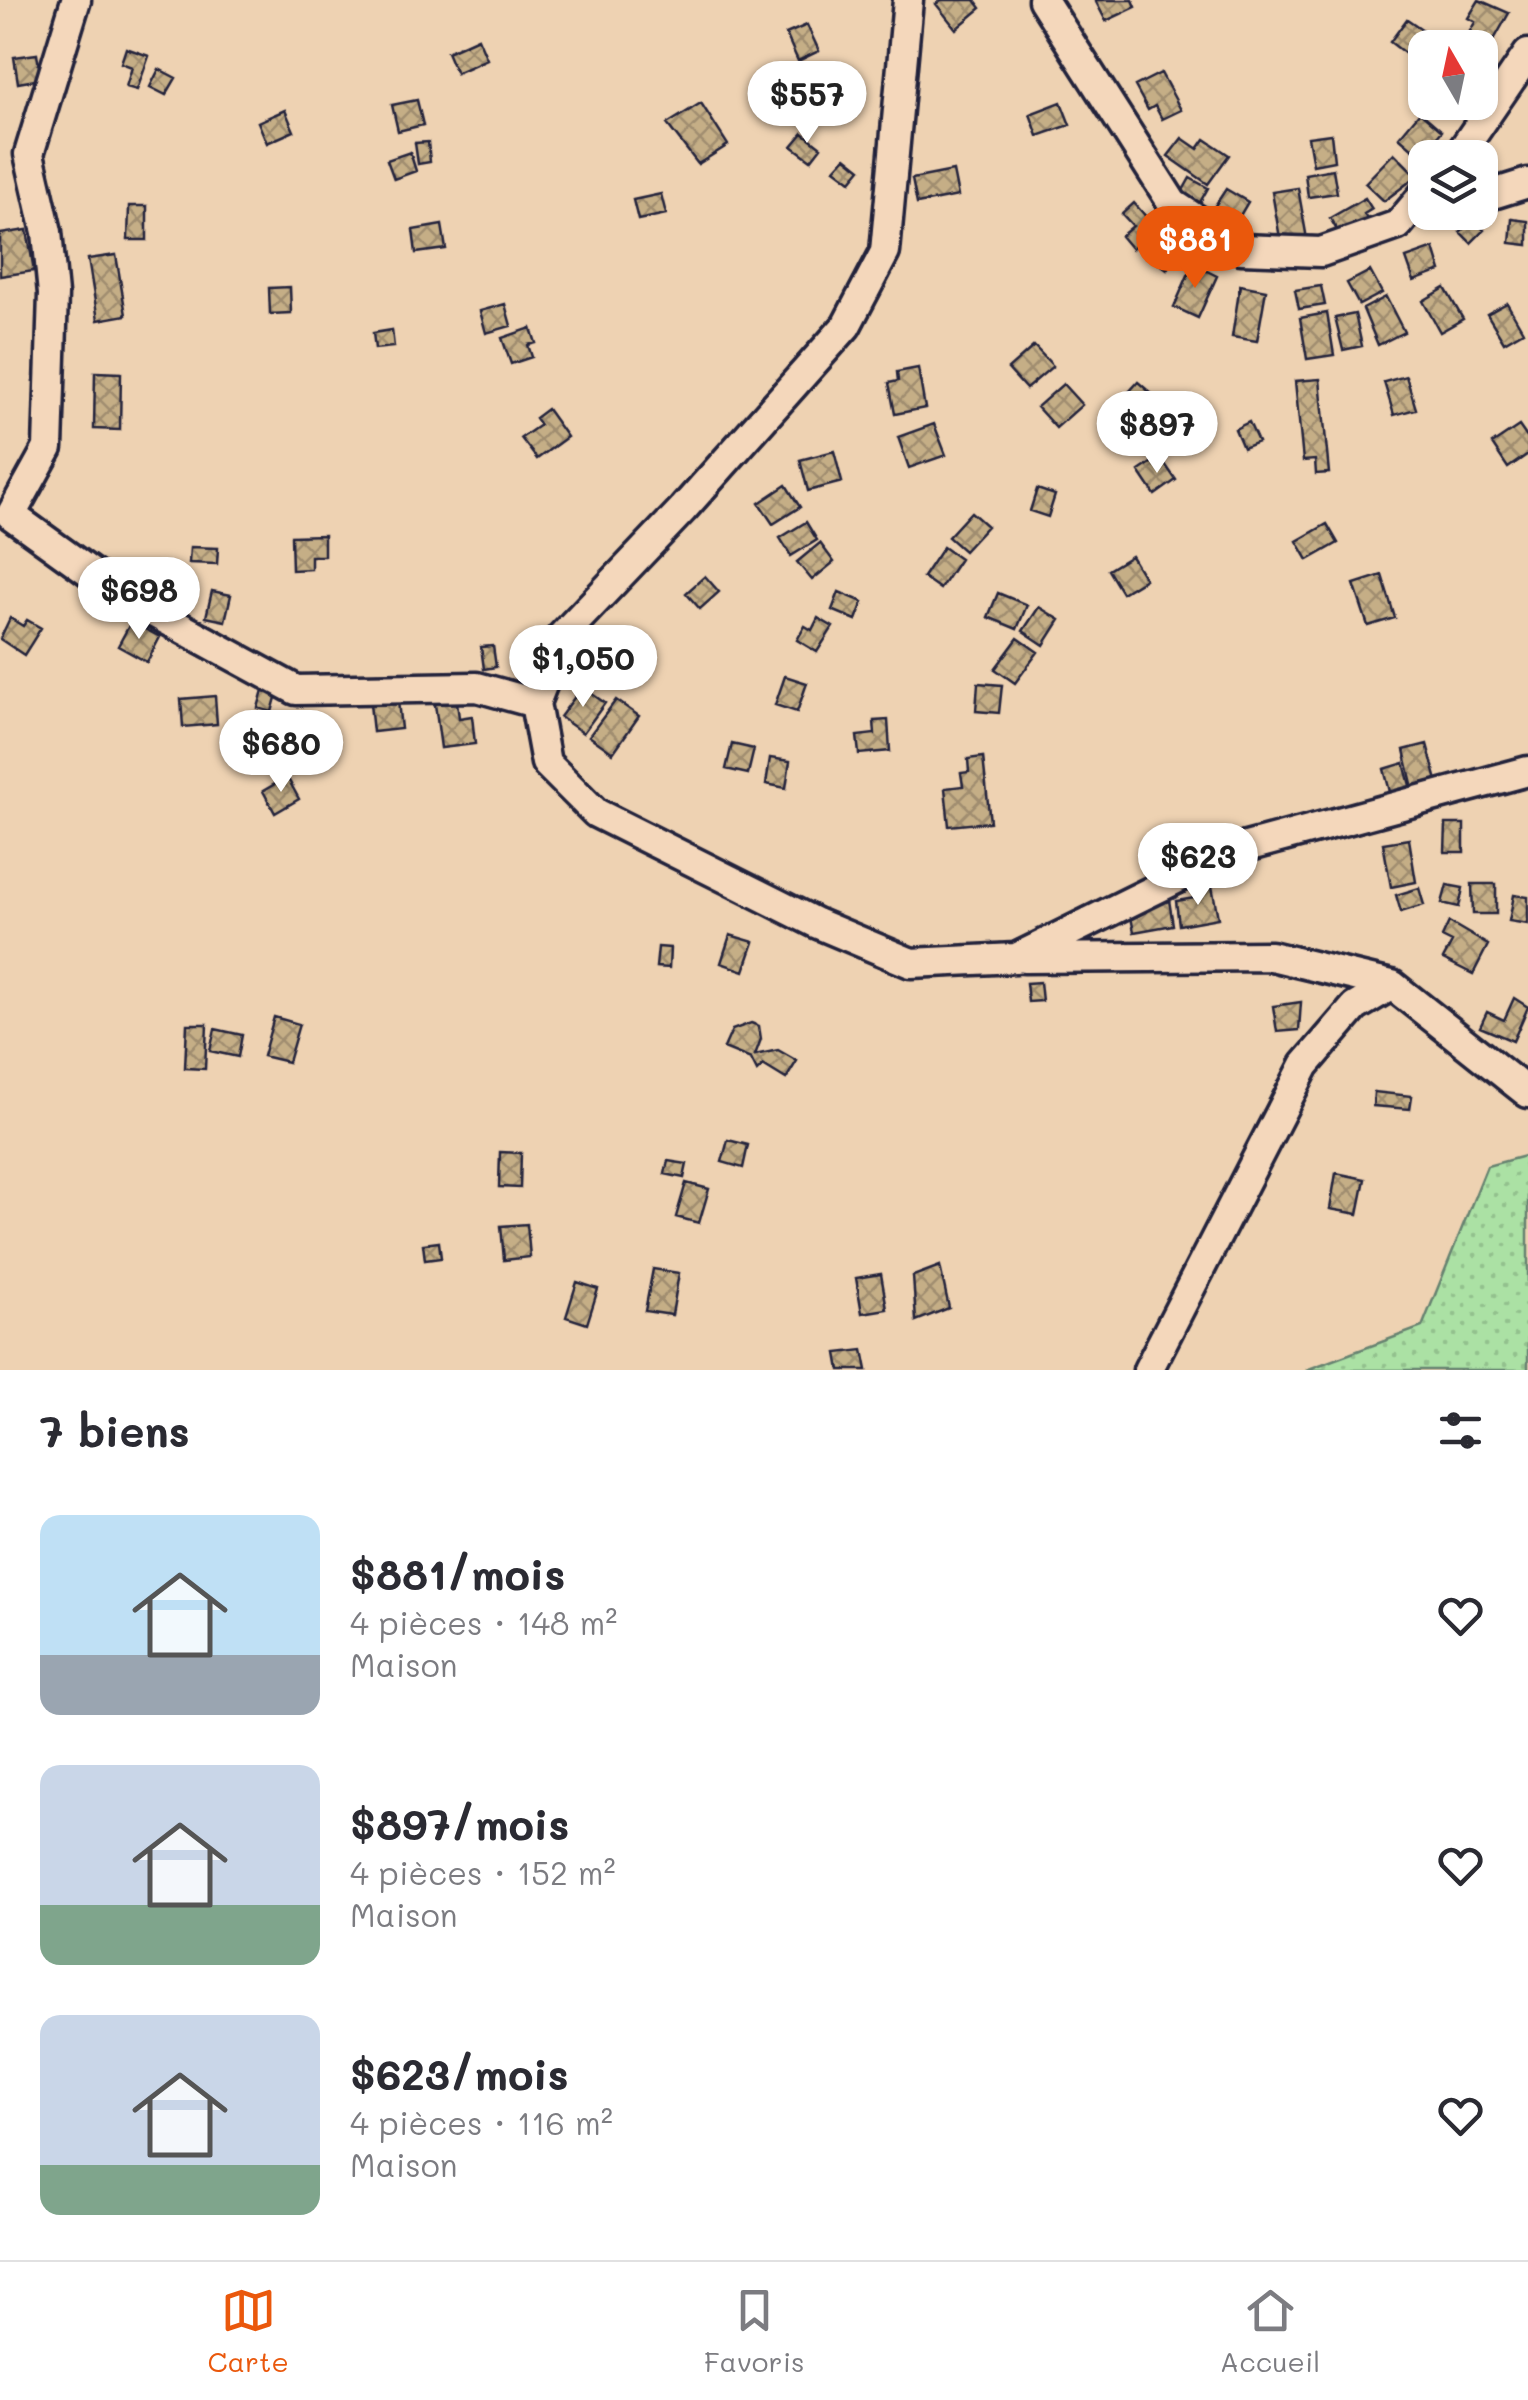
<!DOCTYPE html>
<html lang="fr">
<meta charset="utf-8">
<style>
body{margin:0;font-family:Mali,sans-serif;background:#f7f7f7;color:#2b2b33;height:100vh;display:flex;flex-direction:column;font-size:38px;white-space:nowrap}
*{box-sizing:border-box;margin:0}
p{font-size:32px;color:#7c7c81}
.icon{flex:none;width:55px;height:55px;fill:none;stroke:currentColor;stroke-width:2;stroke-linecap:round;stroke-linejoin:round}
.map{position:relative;height:1370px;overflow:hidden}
.drawer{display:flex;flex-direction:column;background:#fff;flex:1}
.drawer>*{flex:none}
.needle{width:65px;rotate:351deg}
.buttons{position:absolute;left:1408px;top:30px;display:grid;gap:20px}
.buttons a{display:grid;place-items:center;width:90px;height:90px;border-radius:20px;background:#fff;box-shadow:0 2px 8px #0004;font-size:50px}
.price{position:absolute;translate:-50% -85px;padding:0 22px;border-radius:35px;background:#fff;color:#222;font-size:32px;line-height:65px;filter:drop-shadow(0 2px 5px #0008)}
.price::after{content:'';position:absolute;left:50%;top:60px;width:30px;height:22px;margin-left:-15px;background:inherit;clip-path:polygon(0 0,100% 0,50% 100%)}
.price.current{background:#ea580c;color:#fff}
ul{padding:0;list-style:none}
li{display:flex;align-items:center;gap:30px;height:250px;padding:0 40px}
li span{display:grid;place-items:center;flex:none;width:280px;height:200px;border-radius:20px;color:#555}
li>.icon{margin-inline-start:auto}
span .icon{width:120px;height:120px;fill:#fffc;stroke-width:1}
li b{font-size:42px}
h2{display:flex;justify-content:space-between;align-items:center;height:120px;padding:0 40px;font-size:42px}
.tabs{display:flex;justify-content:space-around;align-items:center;height:140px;border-top:2px solid #e1e1e2;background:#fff;font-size:28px;color:#7c7c81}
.tabs a{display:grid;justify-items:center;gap:5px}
.tabs .current{color:#ea580c}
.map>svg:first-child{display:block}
</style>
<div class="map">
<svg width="1528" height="1370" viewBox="0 0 1528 1370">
<defs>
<pattern id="green-dots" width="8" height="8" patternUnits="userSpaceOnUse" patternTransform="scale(2.5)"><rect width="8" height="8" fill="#abe1a4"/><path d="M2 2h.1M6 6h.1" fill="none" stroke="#93c18e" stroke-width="1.8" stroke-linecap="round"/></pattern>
<pattern id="building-cross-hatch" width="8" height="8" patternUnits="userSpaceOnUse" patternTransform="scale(2.5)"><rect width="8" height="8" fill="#c5ae86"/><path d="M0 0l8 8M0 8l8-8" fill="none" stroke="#a08d6f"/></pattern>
</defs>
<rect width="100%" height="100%" fill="#eed2b2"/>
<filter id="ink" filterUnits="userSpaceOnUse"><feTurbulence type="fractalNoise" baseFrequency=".01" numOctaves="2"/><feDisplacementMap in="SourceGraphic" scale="20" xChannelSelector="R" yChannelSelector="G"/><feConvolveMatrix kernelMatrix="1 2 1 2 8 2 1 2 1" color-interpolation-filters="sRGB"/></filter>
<g filter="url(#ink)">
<!-- green -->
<path fill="url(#green-dots)" stroke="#668270" stroke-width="2.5" d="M1528 1155V1370H1306L1422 1327 1487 1166Z"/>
<!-- building -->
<path fill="url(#building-cross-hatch)" stroke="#22223b" stroke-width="2.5" d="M941 0H975L981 8 956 29 936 4Z
M1095 0H1133L1136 7 1106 21Z
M1479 0 1509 13 1491 45 1469 33 1475 22 1468 18Z
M1407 19 1429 34 1411 58 1390 42Z
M807 25 819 51 798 61 786 34Z
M478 38 487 59 456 73 447 52Z
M126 48 149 56 137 90 126 87 132 67 121 63Z
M37 54 41 79 18 83 14 57Z
M159 69 176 78 166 95 150 87Z
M1161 73 1181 110 1162 119 1155 106 1148 110 1135 86Z
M417 100 423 125 398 131 392 105Z
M1061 102 1070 125 1038 136 1030 114Z
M701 103 728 145 698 164 667 124Z
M285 110 294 131 267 143 258 122Z
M1420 112 1442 131 1421 156 1399 137Z
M803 133 821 147 811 160 792 146Z
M1331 134 1334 161 1313 165 1308 137Z
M1182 138 1198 149 1205 139 1229 155 1208 184 1168 156Z
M428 142 430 162 418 164 415 143Z
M410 152 416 171 394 179 387 160Z
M1394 153 1417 176 1384 201 1365 183Z
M846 157 861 169 851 181 835 169Z
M1333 169 1337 193 1308 197 1305 174Z
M953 171 958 196 917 204 912 179Z
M1190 178 1208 188 1199 204 1181 194Z
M1298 188 1307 239 1281 244 1272 192Z
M1226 189 1248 202 1235 224 1212 210Z
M661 194 666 214 638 220 633 200Z
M1365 198 1372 209 1364 214 1369 223 1342 239 1330 218Z
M1134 203 1156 228 1132 249 1121 236 1133 226 1122 214Z
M129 206H147V240H128Z
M1473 219 1484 230 1471 243 1460 232Z
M1512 219 1528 221V245L1510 243Z
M442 225 446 249 416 253 413 230Z
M27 230 34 271 0 276V234Z
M1164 239 1180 251 1167 269 1151 257Z
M1434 248 1441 271 1414 281 1406 258Z
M116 255 126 315 98 320 88 259Z
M1193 264 1217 276 1198 318 1174 307Z
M1370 271 1382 293 1359 305 1347 283Z
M1240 285 1266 290 1257 341 1232 337Z
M1321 286 1325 305 1299 309 1295 290Z
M290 287 291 313 270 314 269 288Z
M1445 288 1463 319 1440 332 1423 301Z
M1386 297 1404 332 1378 345 1363 309Z
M1507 303 1523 331 1504 342 1487 314Z
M505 304 511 326 486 333 480 311Z
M1327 313 1334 355 1307 359 1300 318Z
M1355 314 1362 346 1343 350 1335 318Z
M531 328 536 343 528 345 532 357 511 364 502 338Z
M392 330 394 347 375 349 373 333Z
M1034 346 1053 366 1026 389 1008 369Z
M918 368 925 408 895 414 889 383 898 381 897 372Z
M95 372 121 373 120 430 94 429Z
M1406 376 1416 409 1394 415 1384 382Z
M1320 379 1329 473 1316 474 1315 460 1303 461 1295 381Z
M1138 382 1159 400 1140 421 1119 403Z
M1063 384 1082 405 1056 428 1037 407Z
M547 409 567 437 537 459 521 438 540 425 535 418Z
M1249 422 1258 442 1243 448 1235 429Z
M934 424 946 455 909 468 898 437Z
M1519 426 1528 439V454L1508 468 1492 444Z
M834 451 842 482 808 491 800 460Z
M1160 457 1176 480 1155 495 1139 471Z
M786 485 800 507 773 524 759 503Z
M1037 489 1055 495 1048 517 1030 511Z
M971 512 987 526 964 551 948 537Z
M806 522 817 540 791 556 780 538Z
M1327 524 1338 543 1308 560 1297 541Z
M324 535V556H311V569L292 570 291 536Z
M820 543 834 562 812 580 797 562Z
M190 547 218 548 217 564 189 563Z
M943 547 960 559 940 589 923 577Z
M1131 556 1145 579 1122 593 1108 570Z
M1382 575 1395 618 1368 626 1354 584Z
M705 576 719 592 700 609 686 593Z
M212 591 231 595 225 621 206 617Z
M839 592 863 602 856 620 832 610Z
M998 593 1027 605 1017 629 988 617Z
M1039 607 1060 620 1044 645 1023 631Z
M10 618 23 626 27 620 41 628 24 655 0 639Z
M818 618 833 627 817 652 797 640 805 626 812 630Z
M131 622 160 637 147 662 118 646Z
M597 635 610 650 592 665 579 651Z
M1018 638 1038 652 1015 683 995 669Z
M493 646 496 667 484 669 481 647Z
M785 676 807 683 797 712 775 705Z
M978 683 1002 685 999 713 976 711Z
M582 687 605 703 583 733 560 717Z
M263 690 277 694 272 712 258 708Z
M456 694 459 718 472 716 475 744 441 748 434 697Z
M215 696 217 724 183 727 181 699Z
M616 700 639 716 613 753 589 736Z
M398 701 401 729 373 732 370 704Z
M888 720 890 751 859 754 857 736 875 734 874 721Z
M732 744 754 749 748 774 726 769Z
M1427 744 1437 781 1413 788 1404 750Z
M983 757 990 822 949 826 945 788 963 786 961 773 969 772 968 759Z
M770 758 790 761 786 788 766 784Z
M1404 763 1413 797 1393 803 1384 769Z
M287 777 299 799 275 813 263 791Z
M1446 824H1464V852H1445Z
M1409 839 1416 882 1391 887 1383 843Z
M1472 884H1496V914H1473Z
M1447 885 1463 888 1459 907 1442 903Z
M1212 886 1218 918 1179 925 1176 901 1201 897 1199 888Z
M1419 888 1424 905 1401 912 1396 895Z
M1514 895 1528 897V924L1509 921Z
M1169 900 1173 925 1134 932 1129 907Z
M1449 922 1488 945 1473 974 1443 959 1452 942 1442 937Z
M730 935 754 942 744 971 721 963Z
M658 947 670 948 669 968 656 967Z
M1040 982 1042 1001 1028 1002 1026 983Z
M1514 998 1528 1007 1513 1041 1480 1027 1487 1012 1504 1020Z
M1301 1002 1299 1030 1277 1032 1273 1006Z
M274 1017 299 1024 288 1062 263 1056Z
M751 1023 759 1026 761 1039 755 1055 778 1050 797 1061 786 1079 763 1065 757 1071 751 1059 724 1048 732 1030Z
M187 1024H207L205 1069 185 1068Z
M215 1029 242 1035 238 1057 210 1051Z
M1374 1092 1412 1096 1410 1109 1373 1106Z
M728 1140 748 1145 743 1168 722 1162Z
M500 1152 521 1153 520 1188 499 1187Z
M668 1161 687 1164 684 1178 665 1174Z
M1336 1173 1365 1179 1358 1214 1330 1209Z
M686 1183 709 1189 699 1223 676 1217Z
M527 1224 530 1257 504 1260 501 1226Z
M439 1242 441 1258 425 1260 423 1244Z
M940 1266 949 1308 916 1321 913 1276Z
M653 1269 679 1273 672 1315 645 1311Z
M881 1274 887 1309 862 1313 856 1278Z
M577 1282 598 1289 587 1324 566 1317Z
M863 1350 867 1370H840L837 1353Z"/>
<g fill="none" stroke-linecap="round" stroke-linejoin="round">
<!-- minor casing -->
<g stroke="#22223b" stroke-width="35">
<path id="minor" d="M76 0 29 154 47 232 53 294 48 448 11 515 123 596 296 690 477 687 535 703
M908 0 885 252 846 326 683 509 561 637 535 703 546 763 596 813 816 923 911 963 1016 958 1235 850 1528 771
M1043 0 1173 204 1241 249 1321 252 1398 225 1425 193
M1457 158 1528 54
M1480 198 1528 183
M1024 958 1271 956 1392 985 1355 1007 1305 1065 1148 1370
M1392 985 1528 1093"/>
</g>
<!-- minor -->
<use href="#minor" stroke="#f4d7bb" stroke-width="28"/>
</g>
</g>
</svg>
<div class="buttons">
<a><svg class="needle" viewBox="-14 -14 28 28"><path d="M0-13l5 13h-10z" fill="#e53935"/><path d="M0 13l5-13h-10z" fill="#7c7c81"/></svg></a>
<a><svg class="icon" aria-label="layers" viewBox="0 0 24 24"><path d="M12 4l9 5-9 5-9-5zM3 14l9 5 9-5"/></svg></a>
</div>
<b class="price" style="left:807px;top:146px">$557</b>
<b class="price current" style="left:1195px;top:291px">$881</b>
<b class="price" style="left:1157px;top:476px">$897</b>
<b class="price" style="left:139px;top:642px">$698</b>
<b class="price" style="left:583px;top:710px">$1,050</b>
<b class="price" style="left:281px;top:795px">$680</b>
<b class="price" style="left:1198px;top:908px">$623</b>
</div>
<section class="drawer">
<h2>7 biens<svg class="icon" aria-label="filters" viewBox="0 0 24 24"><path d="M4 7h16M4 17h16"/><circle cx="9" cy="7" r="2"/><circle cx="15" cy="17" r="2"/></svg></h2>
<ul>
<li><span style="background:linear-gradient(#bfe0f5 70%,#9aa5b1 0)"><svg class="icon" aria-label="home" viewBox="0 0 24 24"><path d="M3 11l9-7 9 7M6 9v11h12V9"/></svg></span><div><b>$881/mois</b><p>4 pièces · 148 m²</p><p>Maison</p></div><svg class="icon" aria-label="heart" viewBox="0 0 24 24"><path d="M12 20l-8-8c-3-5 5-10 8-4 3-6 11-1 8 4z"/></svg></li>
<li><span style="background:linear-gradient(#c9d6e8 70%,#7fa58c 0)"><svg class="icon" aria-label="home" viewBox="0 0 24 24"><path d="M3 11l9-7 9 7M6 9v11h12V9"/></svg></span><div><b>$897/mois</b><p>4 pièces · 152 m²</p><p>Maison</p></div><svg class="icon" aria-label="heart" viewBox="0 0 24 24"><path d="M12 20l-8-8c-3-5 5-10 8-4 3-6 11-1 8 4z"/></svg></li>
<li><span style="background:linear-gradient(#c9d6e8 75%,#7fa58c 0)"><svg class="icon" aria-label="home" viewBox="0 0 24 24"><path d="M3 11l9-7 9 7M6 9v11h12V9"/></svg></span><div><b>$623/mois</b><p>4 pièces · 116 m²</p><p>Maison</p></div><svg class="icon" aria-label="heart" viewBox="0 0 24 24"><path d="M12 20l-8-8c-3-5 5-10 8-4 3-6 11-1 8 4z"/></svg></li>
</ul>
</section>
<nav class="tabs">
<a class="current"><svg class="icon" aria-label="map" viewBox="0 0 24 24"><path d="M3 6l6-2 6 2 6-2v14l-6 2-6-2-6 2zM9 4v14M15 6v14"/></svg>Carte</a>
<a><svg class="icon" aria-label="saved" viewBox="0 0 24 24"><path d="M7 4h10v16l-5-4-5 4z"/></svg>Favoris</a>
<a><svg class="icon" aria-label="home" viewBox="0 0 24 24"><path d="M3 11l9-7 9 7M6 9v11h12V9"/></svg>Accueil</a>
</nav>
